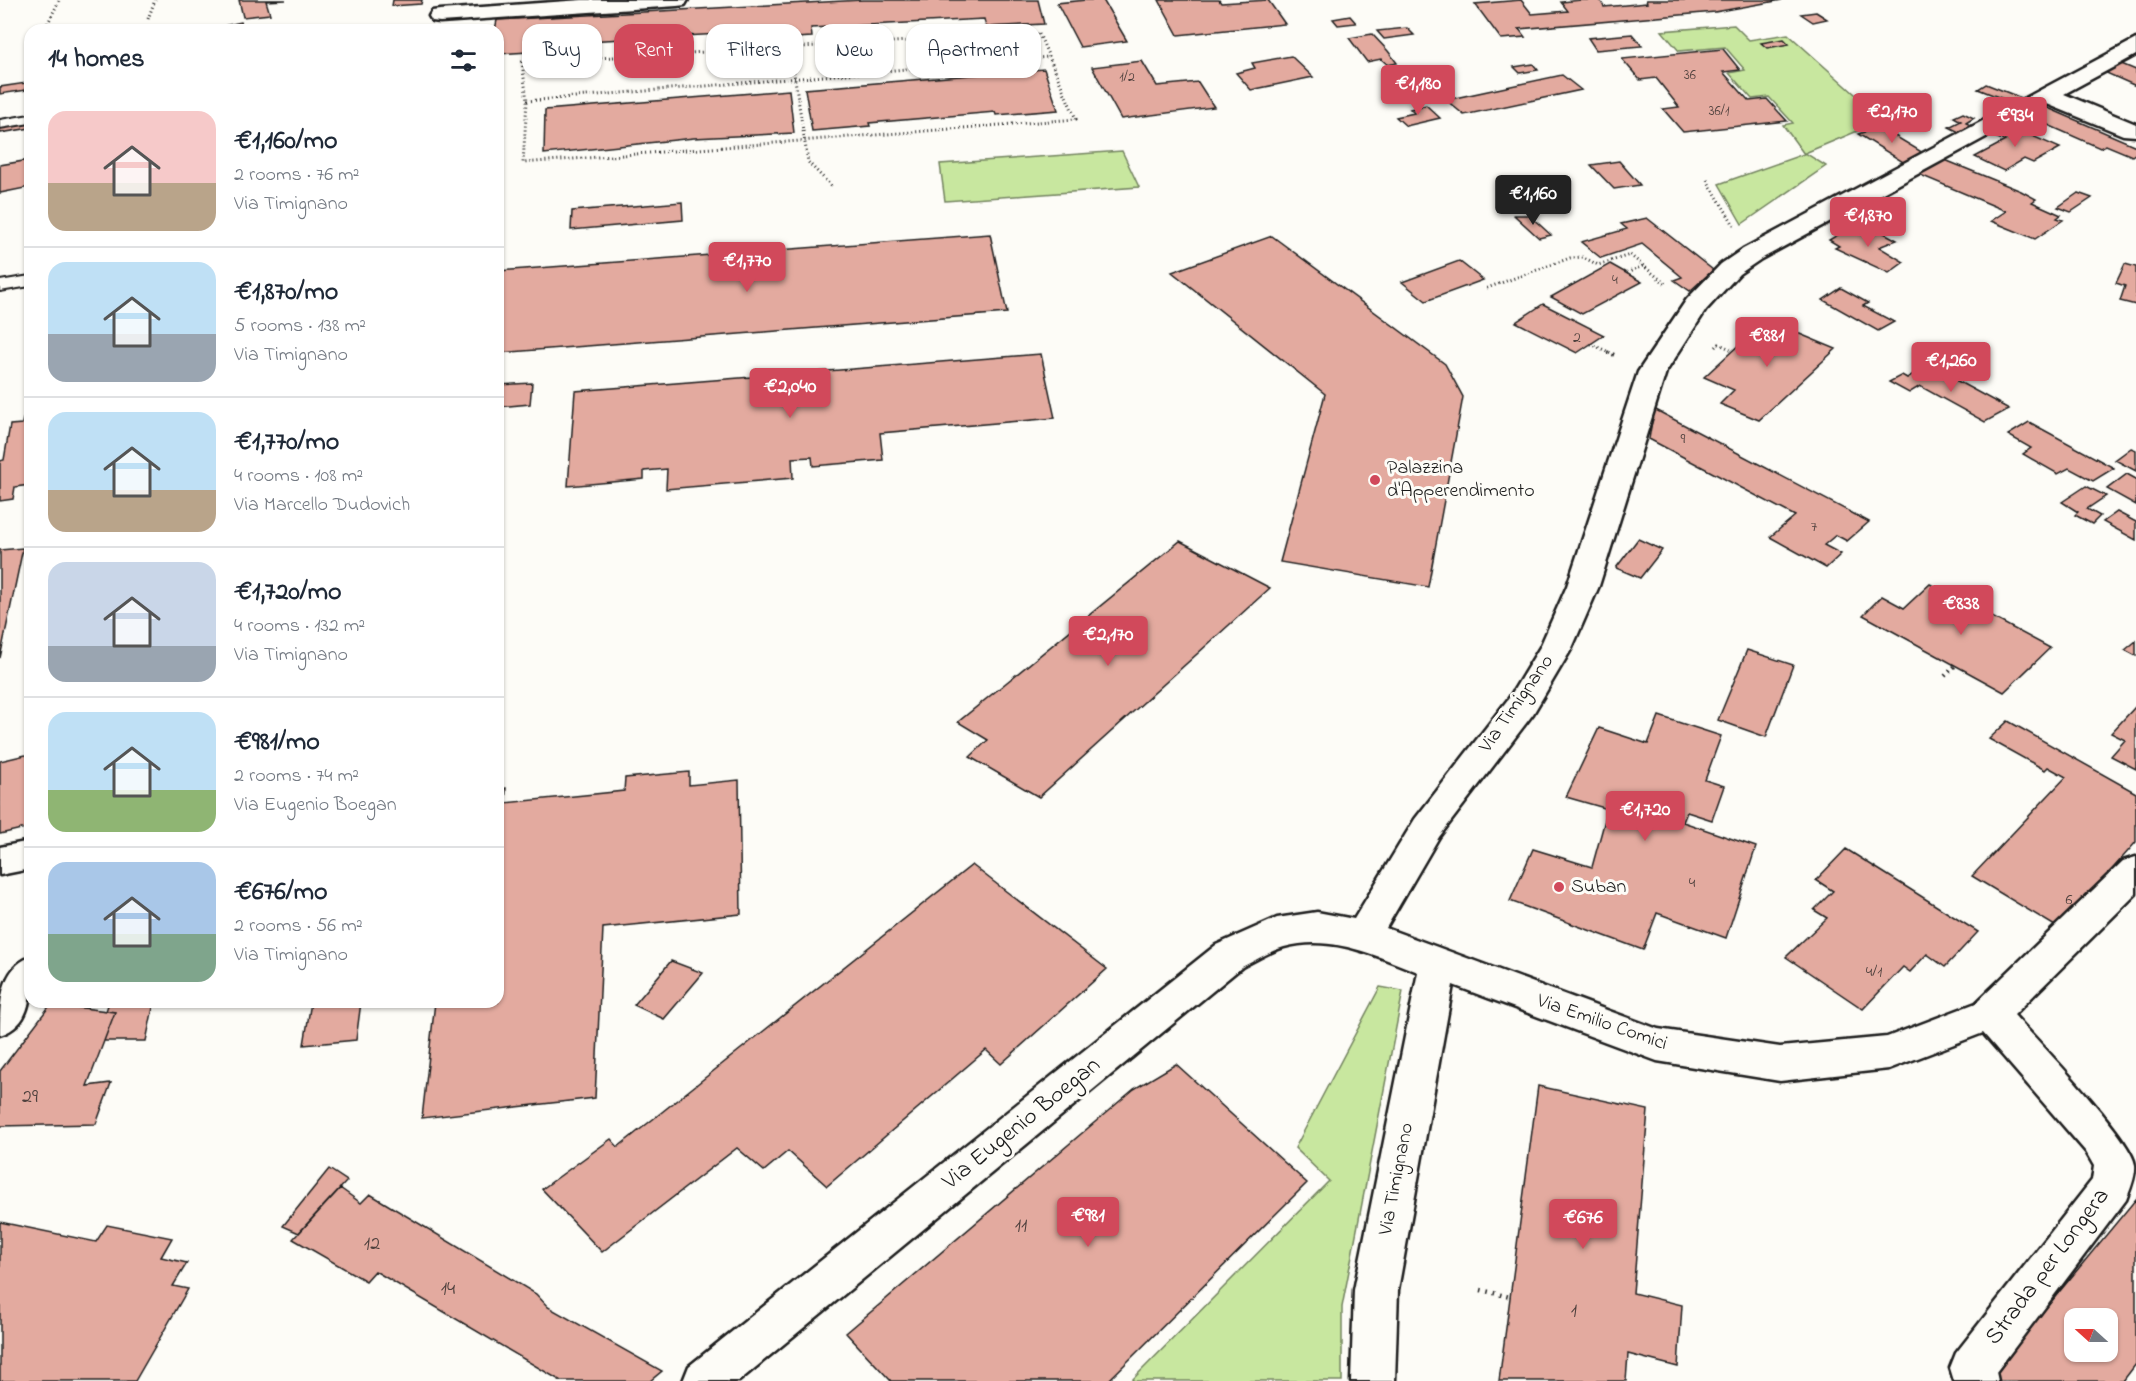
<!DOCTYPE html>
<meta charset="utf-8">
<style>
body{margin:0;font-family:"Indie Flower",sans-serif;background:#f2f2f3;color:#1f2937;height:100vh;display:flex;flex-direction:column;font-size:22px;white-space:nowrap}
*{box-sizing:border-box;margin:0}
p{font-size:20px;color:#747a83}
.icon{flex:none;width:33px;height:33px;fill:none;stroke:currentColor;stroke-width:2;stroke-linecap:round;stroke-linejoin:round}
.map{position:relative;flex:1;overflow:hidden}
.side{position:absolute;left:24px;top:24px;width:480px;height:984px;display:flex;flex-direction:column;background:#fff;border-radius:18px;box-shadow:0 2px 4px #0004}
.side>*{flex:none}
.banner{position:absolute;left:522px;top:24px;width:570px;height:54px;display:flex;gap:12px}
.needle{width:39px;rotate:291deg}
.fabs{position:absolute;left:2064px;top:1308px;display:grid;gap:12px}
.fabs a{display:grid;place-items:center;width:54px;height:54px;border-radius:12px;background:#fff;box-shadow:0 2px 4px #0004;font-size:30px}
.price{position:absolute;translate:-50% -51px;padding:0 14px;border-radius:6px;background:#d1495b;color:#fff;font-size:20px;line-height:39px;filter:drop-shadow(0 2px 3px #0008)}
.price::after{content:'';position:absolute;left:50%;top:36px;width:18px;height:14px;margin-left:-9px;background:inherit;clip-path:polygon(0 0,100% 0,50% 100%)}
.price.current{background:#222;color:#fff}
ul{padding:0;list-style:none}
li{display:flex;align-items:center;gap:18px;height:150px;padding:0 24px}
li+li{border-top:2px solid #e0e1e3}
li span{display:grid;place-items:center;flex:none;width:168px;height:120px;border-radius:18px;color:#555}
li>.icon{margin-inline-start:auto}
span .icon{width:72px;height:72px;fill:#fffc;stroke-width:1}
li b{font-size:26px}
h2{display:flex;justify-content:space-between;align-items:center;height:72px;padding:0 24px;font-size:26px}
.chip{padding:0 21px;border-radius:18px;background:#fff;box-shadow:0 2px 4px #0004;font-size:21px;line-height:54px}
.chip.current{background:#d1495b;color:#fff}
.map>svg:first-child{display:block}
</style>
<div class="map">
<svg width="2136" height="1381" viewBox="0 0 2136 1381">
<rect width="100%" height="100%" fill="#fdfcf7"/>
<filter id="ink" filterUnits="userSpaceOnUse"><feTurbulence type="fractalNoise" baseFrequency=".0167" numOctaves="2"/><feDisplacementMap in="SourceGraphic" scale="12" xChannelSelector="R" yChannelSelector="G"/><feConvolveMatrix kernelMatrix="1 2 1 2 8 2 1 2 1" color-interpolation-filters="sRGB"/></filter>
<g filter="url(#ink)">
<!-- green -->
<path fill="#c8e79f" stroke="#72825e" stroke-width="1.5" d="M1734 25 1749 40 1788 34 1884 120 1805 153 1826 166 1742 224 1719 184 1804 154 1783 125 1793 123 1769 97 1752 99 1729 73 1745 70 1725 47 1679 51 1662 31Z
M1122 151 1139 187 945 201 940 164Z
M1380 987 1403 991 1342 1307V1381H1131L1329 1181 1295 1148Z"/>
<!-- building -->
<path fill="#e3aa9f" stroke="#1c1c1c" stroke-width="1.5" fill-rule="evenodd" d="M239 0H286L266 1 270 14 243 17Z
M393 0H422L421 4 392 6Z
M862 0H1038L1044 24 986 27 984 19 811 28 812 37 722 42V34L546 43 545 51 498 54V30H495L497 20Z
M1086 0H1103L1127 41 1080 47 1057 3Z
M1159 0H1219L1221 3 1268 0 1285 24 1178 35Z
M1521 0 1532 14 1568 11 1561 2 1581 0H1600L1604 7 1647 3 1646 0H1782L1715 12 1519 29 1525 37 1501 39 1475 4Z
M1816 12 1827 19 1813 22 1801 14Z
M1350 16 1356 23 1338 25 1333 19Z
M241 22 245 30H221L219 27Z
M1407 28 1414 35 1384 39 1377 31Z
M1372 34 1388 51 1397 63 1388 65 1381 59 1367 62 1349 38Z
M1632 34 1642 46 1596 50 1588 38Z
M1784 39 1789 44 1767 48 1761 43Z
M1723 49 1740 70 1723 72 1749 101 1767 99 1787 121 1683 132 1663 109 1679 107 1656 78 1640 80 1622 59Z
M1291 56 1313 77 1251 90 1236 73 1255 68 1252 63Z
M1142 61 1157 86 1198 82 1214 107 1121 119 1092 67Z
M2119 63 2136 70V86L2104 72Z
M1533 64 1538 70 1520 73 1514 67Z
M1044 69 1058 110 996 115 995 112 869 123 870 126 812 131 805 89Z
M1562 75 1581 90 1464 115 1446 100Z
M26 83V90L0 94V87Z
M1986 84 2024 99 2016 104 1978 89Z
M789 90 794 133 694 138 544 154 545 110Z
M1426 105 1440 118 1406 126 1396 117 1414 113 1410 109Z
M2041 105 2136 146V153L2132 156 2106 145 2100 148 2023 114Z
M1963 113 1974 118 1966 123 1975 127 1963 134 1949 127 1961 121 1954 117Z
M30 123V128L0 133V128Z
M2005 124 2060 148 2033 163 2024 159 2004 171 1975 157 2005 141 1987 134Z
M1880 127 1925 154 1903 162 1858 134Z
M30 160V187L0 193V165Z
M1945 160 2021 191 2036 199 2032 202 2061 215 2057 218 2063 220 2035 239 1991 221 2006 211 1918 174Z
M1619 161 1640 185 1614 189 1591 165Z
M2078 193 2092 198 2071 212 2058 207Z
M682 202 683 220 571 230 572 211Z
M1514 215H1529L1551 235 1539 238Z
M1647 218 1713 270 1690 291 1674 280 1682 277 1642 244 1601 258 1581 242 1627 229 1621 224Z
M1851 227 1864 233 1875 228 1897 240 1879 247 1904 262 1889 273 1835 248 1839 246 1829 240Z
M990 234 1007 313 498 353V271Z
M1272 236 1445 364 1463 397 1428 587 1280 562 1325 394 1172 272Z
M1459 261 1483 280 1426 301 1402 282Z
M1610 264 1642 282 1582 314 1551 297Z
M2125 264 2136 267V305L2120 301 2125 286 2116 283Z
M1841 288 1868 303 1863 306 1894 322 1878 331 1823 300Z
M1543 304 1604 335 1577 353 1516 322Z
M1766 320 1836 349 1759 420 1720 404 1734 390 1704 377Z
M1041 354 1055 418 880 433 883 460 813 466 812 457 792 458 793 478 666 489 667 469 644 471V479L568 486 575 391Z
M1928 365 2009 409 1985 422 1920 386 1909 393 1889 382 1902 375 1907 378Z
M532 383 530 404 498 407V385Z
M1654 409 1869 522 1847 541 1836 535 1824 545 1841 554 1826 568 1770 537 1795 516 1649 439Z
M30 418V485L15 487 13 499 0 501V461L4 460 10 425 22 424 23 419Z
M2029 422 2114 468 2093 481 2069 468 2058 474 2023 454 2031 448 2008 435Z
M2131 448 2136 450V471L2115 460Z
M2127 474 2136 479V505L2107 489Z
M2086 486 2106 496 2087 509 2100 516 2092 524 2075 515 2078 512 2062 502Z
M2117 512 2136 522V540L2103 522Z
M1638 539 1662 550 1640 578 1616 568Z
M1180 541 1270 588 1039 797 970 757 988 740 958 722Z
M23 548 0 658V550Z
M1930 584 2050 648 2004 692 1863 615 1882 596 1904 608Z
M2136 641V656L2125 650Z
M1747 650 1793 665 1766 737 1718 720Z
M2136 706V769L2111 756 2125 740 2111 733Z
M1659 716 1721 736 1705 780 1724 786 1712 820 1687 812 1683 822 1756 847 1726 938 1657 913 1643 950 1510 901 1533 849 1592 867 1608 809 1566 797 1599 728 1648 744Z
M2008 721 2136 793V842L2060 929 1972 876 2066 777 2048 767 2045 770 1989 739Z
M30 754V827L0 834V761Z
M689 772V785L739 780 741 914 603 928 595 1098 422 1118 435 1002H498V789L506 788 505 803 624 791 625 778Z
M1846 849 1978 932 1945 967 1927 954 1910 972 1903 967 1863 1009 1786 957 1827 918 1814 910 1833 891 1816 880Z
M972 865 1107 969 1001 1064 986 1050 827 1186 788 1151 764 1171 737 1148 602 1252 542 1189 611 1139 618 1147Z
M671 961 703 973 664 1019 634 1005Z
M109 1002 154 1003 146 1041H104L115 1012 106 1011Z
M311 1002H361L356 1040 304 1045Z
M51 1004 115 1012 87 1086 111 1083 96 1124 0 1126V1071Z
M1176 1064 1307 1183 1108 1381H891L846 1333 1134 1089Z
M1538 1086 1648 1110 1633 1293 1682 1305 1678 1367 1628 1354 1626 1381H1499Z
M329 1169 347 1181 299 1233 283 1226Z
M340 1188 361 1203 370 1194 536 1294 548 1307 662 1371 650 1381H561L375 1271 366 1281 293 1239Z
M2136 1199V1364L2123 1381H1992L1988 1378ZM2074 1318H2108V1352H2074Z
M0 1222 96 1242 107 1225 172 1238 161 1257 187 1263 173 1286 188 1289 135 1381H0Z"/>
<g fill="none" stroke-linecap="round" stroke-linejoin="round">
<!-- service casing -->
<g stroke="#1c1c1c" stroke-width="4">
<path id="service" d="M30 115V123L0 128V120Z
M30 276V286L0 291V281Z"/>
</g>
<!-- minor casing -->
<g stroke="#1c1c1c" stroke-width="5">
<path id="minor" d="M582 0H688L685 5 677 6 440 22 432 21 429 16 432 11 440 10Z
M2136 39V55L2064 94 2136 124V136L2123 135 2047 104 1761 259 1739 274 1706 310 1666 372 1599 586 1572 648 1533 714 1439 837 1386 928 1658 1029 1780 1047 1887 1037 1976 1003 2123 861 2136 857V894L2014 1015C2036 1039 2133 1140 2135 1165 2136 1176 2130 1190 2126 1200L1996 1372 1998 1381H1954L1950 1368 1956 1353 2092 1180 2094 1166 2086 1152 1983 1033 1889 1069 1780 1081 1657 1061 1453 985 1398 1290 1395 1381H1351L1354 1290 1418 972C1375 955 1331 934 1284 947 1270 951 1256 960 1242 967L739 1381H683L689 1366 1216 945 1277 918 1317 912 1354 919 1415 819 1509 698 1540 647 1567 586 1638 372 1687 299 1721 264 1743 249Z
M30 841V869L0 875V847Z
M30 957C30 988 36 1023 0 1035 0 1004 0 969 30 957Z"/>
</g>
<!-- path-far2 -->
<path stroke="#1c1c1c" stroke-width="3" stroke-dasharray="1 3" stroke-linecap="butt" d="M148 19 155 0
M46 27 59 1
M1039 34 1076 119 523 163 527 101 522 62Z
M790 48 808 162 832 187
M527 101 1049 57
M1707 180 1734 225
M1627 273 1645 265
M1487 288 1570 258 1583 257 1598 265 1630 255 1667 285
M1591 344 1611 353
M1716 347 1719 344 1733 350"/>
<!-- path-far1 -->
<path stroke="#1c1c1c" stroke-width="4" stroke-dasharray="1.5 4.5" stroke-linecap="butt" d="M1607 352 1617 356
M1945 676 1956 665"/>
<!-- path -->
<path stroke="#1c1c1c" stroke-width="4.5" stroke-dasharray="1.5 5" stroke-linecap="butt" d="M1481 1290 1510 1297"/>
<!-- service -->
<use href="#service" fill="#fdfcf7" fill-rule="evenodd"/>
<!-- minor -->
<use href="#minor" fill="#fdfcf7" fill-rule="evenodd"/>
</g>
</g>
<!-- markers -->
<g fill="#d1495b" stroke="#fdfcf7" stroke-width="2">
<circle cx="1375" cy="480" r="6"/>
<circle cx="1559" cy="887" r="6"/>
</g>
<g text-anchor="middle" dominant-baseline="central" stroke-width="6" stroke-linejoin="round" paint-order="stroke">
<!-- far-number labels -->
<g font-size="14" fill="#4e403d">
<text x="1690" y="75">36</text>
<text x="1127" y="77">1/2</text>
<text x="1719" y="111">36/1</text>
<text x="1615" y="280">4</text>
</g>
<!-- number labels -->
<g font-size="16" fill="#4e403d">
<text x="1577" y="338">2</text>
<text x="1683" y="439">9</text>
<text x="1814" y="527">7</text>
<text x="1692" y="883">4</text>
<text x="2069" y="900">6</text>
<text x="1874" y="972">4/1</text>
</g>
<!-- poi labels -->
<g font-size="20" fill="#1c1c1c" stroke="#fdfcf7" text-anchor="start">
<text x="1387" y="468">Palazzina<tspan x="1387" dy="23">d'Apperendimento</tspan></text>
<text x="1571" y="887">Suban</text>
</g>
<!-- street labels -->
<g font-size="20" fill="#1c1c1c" stroke="#fdfcf7">
<text transform="translate(1517 704) rotate(-55)">Via Timignano</text>
<text transform="translate(1602 1023) rotate(19)">Via Emilio Comici</text>
<text transform="translate(1397 1179) rotate(-79)">Via Timignano</text>
</g>
<!-- near-number labels -->
<g font-size="20" fill="#4e403d">
<text x="30" y="1097">29</text>
<text x="1021" y="1226">11</text>
<text x="372" y="1244">12</text>
<text x="448" y="1289">14</text>
<text x="1574" y="1311">1</text>
</g>
<!-- near-street labels -->
<g font-size="24" fill="#1c1c1c" stroke="#fdfcf7">
<text transform="translate(1022 1124) rotate(-39)">Via Eugenio Boegan</text>
<text transform="translate(2048 1267) rotate(-53)">Strada per Longera</text>
</g>
</g>
</svg>
<div class="fabs">
<a><svg class="needle" viewBox="-14 -14 28 28"><path d="M0-13l5 13h-10z" fill="#e53935"/><path d="M0 13l5-13h-10z" fill="#747a83"/></svg></a>
</div>
<b class="price" style="left:1418px;top:116px">€1,180</b>
<b class="price" style="left:1892px;top:144px">€2,170</b>
<b class="price" style="left:2015px;top:148px">€934</b>
<b class="price current" style="left:1533px;top:226px">€1,160</b>
<b class="price" style="left:1868px;top:248px">€1,870</b>
<b class="price" style="left:747px;top:293px">€1,770</b>
<b class="price" style="left:1767px;top:368px">€881</b>
<b class="price" style="left:1951px;top:393px">€1,260</b>
<b class="price" style="left:790px;top:419px">€2,040</b>
<b class="price" style="left:1961px;top:636px">€838</b>
<b class="price" style="left:1108px;top:667px">€2,170</b>
<b class="price" style="left:1645px;top:842px">€1,720</b>
<b class="price" style="left:1088px;top:1248px">€981</b>
<b class="price" style="left:1583px;top:1250px">€676</b>
<div class="banner">
<a class="chip">Buy</a>
<a class="chip current">Rent</a>
<a class="chip">Filters</a>
<a class="chip">New</a>
<a class="chip">Apartment</a>
</div>
<section class="side">
<h2>14 homes<svg class="icon" aria-label="filters" viewBox="0 0 24 24"><path d="M4 7h16M4 17h16"/><circle cx="9" cy="7" r="2"/><circle cx="15" cy="17" r="2"/></svg></h2>
<ul>
<li><span style="background:linear-gradient(#f6c9c9 60%,#b9a48a 0)"><svg class="icon" aria-label="home" viewBox="0 0 24 24"><path d="M3 11l9-7 9 7M6 9v11h12V9"/></svg></span><div><b>€1,160/mo</b><p>2 rooms · 76 m²</p><p>Via Timignano</p></div></li>
<li><span style="background:linear-gradient(#bfe0f5 60%,#9aa5b1 0)"><svg class="icon" aria-label="home" viewBox="0 0 24 24"><path d="M3 11l9-7 9 7M6 9v11h12V9"/></svg></span><div><b>€1,870/mo</b><p>5 rooms · 138 m²</p><p>Via Timignano</p></div></li>
<li><span style="background:linear-gradient(#bfe0f5 65%,#b9a48a 0)"><svg class="icon" aria-label="home" viewBox="0 0 24 24"><path d="M3 11l9-7 9 7M6 9v11h12V9"/></svg></span><div><b>€1,770/mo</b><p>4 rooms · 108 m²</p><p>Via Marcello Dudovich</p></div></li>
<li><span style="background:linear-gradient(#c9d6e8 70%,#9aa5b1 0)"><svg class="icon" aria-label="home" viewBox="0 0 24 24"><path d="M3 11l9-7 9 7M6 9v11h12V9"/></svg></span><div><b>€1,720/mo</b><p>4 rooms · 132 m²</p><p>Via Timignano</p></div></li>
<li><span style="background:linear-gradient(#bfe0f5 65%,#8fb573 0)"><svg class="icon" aria-label="home" viewBox="0 0 24 24"><path d="M3 11l9-7 9 7M6 9v11h12V9"/></svg></span><div><b>€981/mo</b><p>2 rooms · 74 m²</p><p>Via Eugenio Boegan</p></div></li>
<li><span style="background:linear-gradient(#a9c7e8 60%,#7fa58c 0)"><svg class="icon" aria-label="home" viewBox="0 0 24 24"><path d="M3 11l9-7 9 7M6 9v11h12V9"/></svg></span><div><b>€676/mo</b><p>2 rooms · 56 m²</p><p>Via Timignano</p></div></li>
</ul>
</section>
</div>
